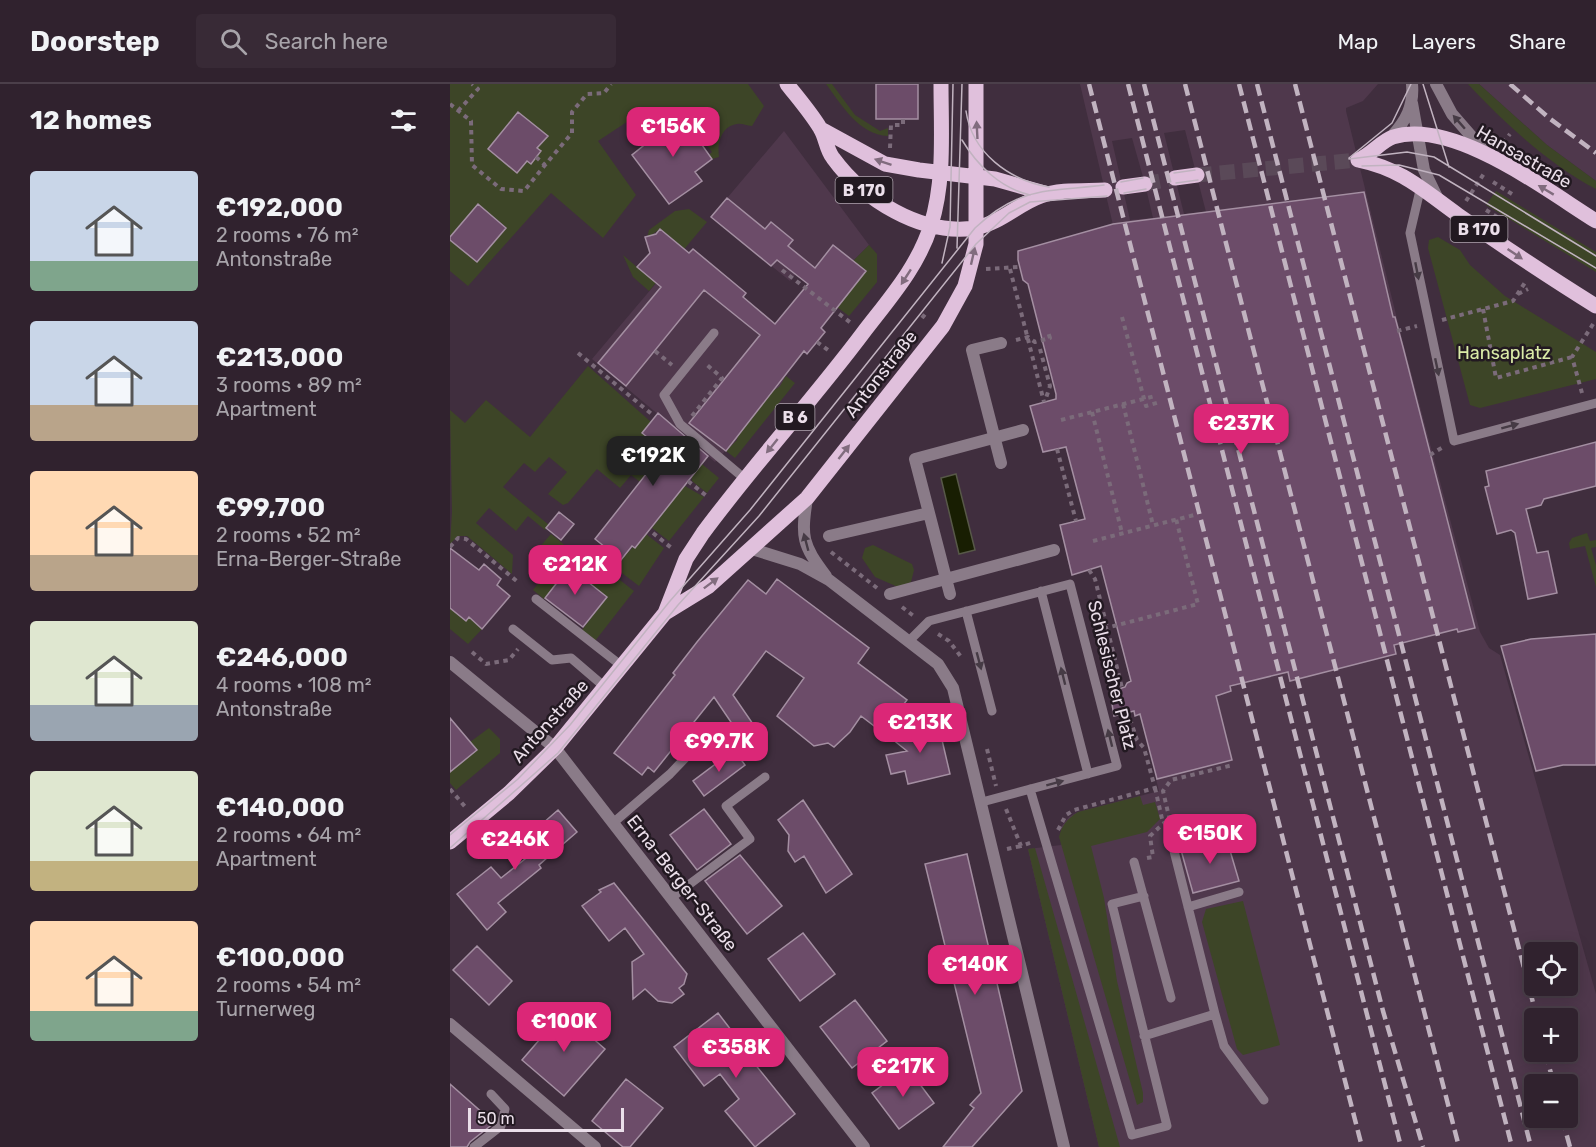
<!DOCTYPE html>
<meta charset="utf-8">
<style>
body{margin:0;font-family:Rubik,sans-serif;background:#382a36;color:#f1f3f6;height:100vh;display:flex;flex-direction:column;font-size:22px;white-space:nowrap}
*{box-sizing:border-box;margin:0}
p{font-size:20px;color:#a8a4aa}
.icon{flex:none;width:33px;height:33px;fill:none;stroke:currentColor;stroke-width:2;stroke-linecap:round;stroke-linejoin:round}
.map{position:relative;flex:1;overflow:hidden}
.panel{display:flex;flex-direction:column;background:#30222e;width:450px}
.panel>*{flex:none}
.fabs{position:absolute;left:1074px;top:858px;display:grid;gap:12px}
.fabs a{display:grid;place-items:center;width:54px;height:54px;border-radius:6px;background:#30222e;box-shadow:0 3px 15px #0003,0 0 0 2px #4b3f4a;font-size:30px}
.scale{position:absolute;left:18px;bottom:15px;width:156px;box-sizing:border-box;padding-left:6px;border:3px solid #ebdfea;border-top:0;font-size:16px;line-height:21px;white-space:nowrap;color:#ebdfea;-webkit-text-stroke:4px #221921;paint-order:stroke}
.price{position:absolute;translate:-50% -51px;padding:0 14px;border-radius:12px;background:#db2777;color:#fff;font-size:20px;line-height:39px;filter:drop-shadow(0 2px 3px #0008)}
.price::after{content:'';position:absolute;left:50%;top:36px;width:18px;height:14px;margin-left:-9px;background:inherit;clip-path:polygon(0 0,100% 0,50% 100%)}
.price.current{background:#222;color:#fff}
ul{padding:0;list-style:none}
li{display:flex;align-items:center;gap:18px;height:150px;padding:0 30px}
li span{display:grid;place-items:center;flex:none;width:168px;height:120px;border-radius:6px;color:#555}
li>.icon{margin-inline-start:auto}
span .icon{width:72px;height:72px;fill:#fffc;stroke-width:1}
li b{font-size:26px}
h2{display:flex;justify-content:space-between;align-items:center;height:72px;padding:0 30px;font-size:26px}
header{display:flex;align-items:center;gap:36px;box-sizing:border-box;height:84px;padding:0 30px;background:#30222e;border-bottom:2px solid #4b3f4a}
header strong{font-size:28px}
nav{display:flex;gap:33px;margin-inline-start:auto;font-size:21px}
.search{width:420px;height:54px;background:#382a36;display:flex;align-items:center;gap:15px;box-sizing:border-box;padding:0 21px;border-radius:6px;color:#a8a4aa;font-size:22px}
main{display:flex;flex:1;min-height:0}
.map>svg:first-child{display:block}
</style>
<header>
<strong>Doorstep</strong>
<div class="search"><svg class="icon" aria-label="search" viewBox="0 0 24 24"><circle cx="10" cy="10" r="6"/><path d="M15 15l6 6"/></svg>Search here</div>
<nav><a>Map</a><a>Layers</a><a>Share</a></nav>
</header>
<main>
<section class="panel">
<h2>12 homes<svg class="icon" aria-label="filters" viewBox="0 0 24 24"><path d="M4 7h16M4 17h16"/><circle cx="9" cy="7" r="2"/><circle cx="15" cy="17" r="2"/></svg></h2>
<ul>
<li><span style="background:linear-gradient(#c9d6e8 75%,#7fa58c 0)"><svg class="icon" aria-label="home" viewBox="0 0 24 24"><path d="M3 11l9-7 9 7M6 9v11h12V9"/></svg></span><div><b>€192,000</b><p>2 rooms · 76 m²</p><p>Antonstraße</p></div></li>
<li><span style="background:linear-gradient(#c9d6e8 70%,#b9a48a 0)"><svg class="icon" aria-label="home" viewBox="0 0 24 24"><path d="M3 11l9-7 9 7M6 9v11h12V9"/></svg></span><div><b>€213,000</b><p>3 rooms · 89 m²</p><p>Apartment</p></div></li>
<li><span style="background:linear-gradient(#ffd9b3 70%,#b9a48a 0)"><svg class="icon" aria-label="home" viewBox="0 0 24 24"><path d="M3 11l9-7 9 7M6 9v11h12V9"/></svg></span><div><b>€99,700</b><p>2 rooms · 52 m²</p><p>Erna-Berger-Straße</p></div></li>
<li><span style="background:linear-gradient(#dfe7d0 70%,#9aa5b1 0)"><svg class="icon" aria-label="home" viewBox="0 0 24 24"><path d="M3 11l9-7 9 7M6 9v11h12V9"/></svg></span><div><b>€246,000</b><p>4 rooms · 108 m²</p><p>Antonstraße</p></div></li>
<li><span style="background:linear-gradient(#dfe7d0 75%,#c2b280 0)"><svg class="icon" aria-label="home" viewBox="0 0 24 24"><path d="M3 11l9-7 9 7M6 9v11h12V9"/></svg></span><div><b>€140,000</b><p>2 rooms · 64 m²</p><p>Apartment</p></div></li>
<li><span style="background:linear-gradient(#ffd9b3 75%,#7fa58c 0)"><svg class="icon" aria-label="home" viewBox="0 0 24 24"><path d="M3 11l9-7 9 7M6 9v11h12V9"/></svg></span><div><b>€100,000</b><p>2 rooms · 54 m²</p><p>Turnerweg</p></div></li>
</ul>
</section>
<div class="map">
<svg width="1146" height="1063" viewBox="0 0 1146 1063">
<rect width="100%" height="100%" fill="#402e3e"/>
<!-- built -->
<path fill="#4f384c" fill-rule="evenodd" d="M630 0H928L913 17 896 24V27L950 247 1030 548 1039 564 1050 571 1146 910V1063H649L578 765 611 761V743L619 733 628 728 709 707 706 695 782 676 765 606 777 608 784 601 676 178 663 141ZM735 46 756 128 734 130 714 49ZM682 54 695 100 703 134 680 136 662 57ZM1084 868H1118V902H1084ZM1084 934H1118V968H1084ZM1084 1000H1118V1034H1084Z
M1029 0H1146V97L1097 61Z
M334 47 419 161 403 177 365 184 356 177 340 197 261 133Z
M224 178 344 280 334 294 336 296 289 351 281 365 278 364 265 378 142 275Z"/>
<!-- green -->
<path fill="#3d4527" fill-rule="evenodd" d="M0 0H298L314 22 302 42C296 42 292 39 287 40 271 42 267 60 269 73L262 75 259 71 262 68 257 61 254 63 231 32V28L223 27V31L209 41 195 26 148 57 186 111 153 154 101 109 18 202 0 187V156L27 178 56 143 28 120 0 153ZM68 28 97 52 67 89 38 65Z
M376 0H382L405 31 430 47 438 44V52C409 51 391 20 376 0Z
M1018 0H1029L1097 61 1146 97V105C1101 82 1053 38 1018 0Z
M1046 107 1146 168V188L1036 121Z
M239 125 257 138 199 207 183 193 173 171 202 196 230 162 210 145 197 154 199 146 225 127Z
M988 153 1010 166 1020 181 1055 212 1146 268V295L1030 324 1020 321 978 164 979 156Z
M419 161 427 170V198L399 232 387 223 416 187 403 177Z
M138 282 201 338 192 349 206 359 190 383 225 412 235 402 254 413 219 457 202 444 212 431 203 424 211 414 181 391 170 404 147 385 118 419 113 421 98 410 117 388 99 373 85 388 74 379 53 403 99 441 95 446 78 432 66 447 39 424 26 439 63 471 62 490 17 452H8L0 460 2 428 0 326 15 339 36 316 80 353Z
M336 292 345 299 285 374 276 367 287 356 288 350 322 307C333 302 330 300 336 292Z
M252 380 269 394 257 409 242 397V392Z
M1137 449 1140 457 1146 456V463L1141 464 1146 481V503L1135 462 1120 465 1119 459 1122 454Z
M101 450 117 463 129 464 184 507 145 557 132 546 157 513 113 480 104 491 109 496 94 515 83 506 104 479 88 465Z
M196 450 214 464 189 502 164 483Z
M423 461 462 480 464 486 461 498 448 503 425 493 412 474 415 464Z
M0 524 15 537 19 533 32 545 18 560 0 545Z
M39 644 50 655V669L6 706 0 699V688L26 667 20 658Z
M690 712 693 721 705 718 710 735 697 748 641 762 654 814 667 897 693 1009V1018L687 1021 609 753C612 741 617 735 628 728Z
M585 764 670 1063H649L578 765Z
M793 817 830 961 793 971 787 965 752 838 756 825Z"/>
<!-- water -->
<path fill="#181e02" stroke="#575848" stroke-width="1.5" d="M506 390 525 466 509 470 491 394Z"/>
<!-- building -->
<path fill="#6c4c69" stroke="#a48fa2" stroke-width="1.5" d="M426 0H468V35H426Z
M228 27 262 75 245 88 252 97 219 120 182 71 213 46 209 41Z
M68 28 98 52 87 64 91 67 81 80 77 77 67 89 38 65Z
M914 108 943 233H945L953 263 1025 544 1008 548 1007 545 944 561 946 570 840 597 838 588 780 602 781 607 766 612 782 676 707 695 690 630 685 632 684 627 664 632 660 608 675 603 677 599 681 597 651 482 622 491 610 441 635 435 616 363 593 368 580 322 606 315V310L578 200 573 196 568 176V167L663 140Z
M277 114 315 145 321 138 343 156 338 162 365 184 383 161 416 187 371 244 375 248 357 270 354 267 276 367 239 339 310 251 254 206 176 302 148 279 211 203 187 183 200 169 195 153 206 150 210 145 239 169 243 165 296 209 293 213 325 240 358 200 327 176 321 182 261 133Z
M28 120 56 144 27 178 0 156V153Z
M208 329 258 372 185 464 182 462 171 476 145 455 197 389 189 383 207 361 192 349Z
M1146 358V402L1094 415 1091 421 1076 425 1087 469 1098 467 1107 509 1078 515 1065 449 1061 446 1047 450 1035 403 1039 402 1036 387Z
M109 428 124 440 111 456 96 444Z
M0 464 29 486 34 480 51 495 47 501 60 512 32 545 19 533 16 537 0 524Z
M114 479 157 513 133 543 95 514 109 496 104 492Z
M327 495 419 564 408 579 457 616 432 648 411 632 400 648 384 663 378 659 364 662 327 632 354 594 316 567 283 611 303 640 289 650 264 613 204 688 198 683 192 691 164 669 225 591 223 589 247 558 298 496 316 510Z
M1146 550V681H1113L1086 687 1051 562 1081 555Z
M0 634 27 666 0 688Z
M488 639 500 690 458 700 455 687 441 690 436 671 457 667 437 651Z
M284 666 295 681 254 712 243 697Z
M353 716 402 790 376 809 354 772 345 778 338 767 339 751 328 736Z
M254 725 281 760 247 786 220 751Z
M108 726 127 748 89 781 91 784 48 819 56 828 37 846 7 810 41 783 51 794 80 771 72 761 78 756 76 754Z
M776 753 789 797 743 809 731 766Z
M517 770 572 1007 522 1063H493L524 1024 520 1021 531 1009 475 780Z
M290 771 332 822 297 850 255 797Z
M164 799 237 890 234 900 229 904 234 910 222 919 208 917 195 905 183 915 182 878 194 870 175 844 159 857 132 822 151 808 149 806Z
M353 849 385 890 350 917 318 875Z
M27 862 62 897 39 921 3 886Z
M405 916 437 957 402 984 370 943Z
M121 924 136 938 131 944 155 965 114 1012 72 976 109 933Z
M268 929 298 968 296 969 345 1030 305 1063 275 1027 289 1015 270 990 254 1002 224 963Z
M457 983 484 1019 449 1045 422 1009Z
M176 995 213 1024 180 1063H173L142 1037Z
M0 1000 44 1039 20 1058 17 1063H0Z"/>
<g fill="none" stroke-linecap="round" stroke-linejoin="round">
<!-- primary-tunnel -->
<path stroke="#5a4958" stroke-width="15" stroke-dasharray="15 8" stroke-linecap="butt" d="M747 91 908 76
M695 100 725 94"/>
<!-- path -->
<path stroke="#7b6b7a" stroke-width="4" stroke-dasharray="4.5 4.5" stroke-linecap="butt" d="M0 20 21 37 22 81 51 105 74 107 95 81
M8 27 28 5 22 0
M1053 59 1060 50
M440 64 441 41H453V35
M86 73 95 81 122 49V28L137 10 154 9 161 0
M1043 98 1062 110
M1016 117 1035 88
M1036 126 1047 133
M536 185 568 183
M560 185 594 318
M332 186 401 239
M1068 210 1078 205
M1033 225 1046 294 1122 273
M672 233 696 322 710 318
M472 234 476 229
M992 236 1063 217 1076 197
M947 247 967 242
M566 256 578 253 585 258 600 254 598 248
M367 258 378 266
M590 265 600 302 595 317
M205 267 222 281
M128 269 204 332
M1132 309 1122 273 1145 237
M673 320 703 441
M642 328 672 449
M242 332 272 294 256 280
M611 336 705 312
M607 365 626 437
M980 371 993 363
M238 397 259 414
M203 449 224 466
M643 457 744 431
M0 463 8 454 16 455 69 499
M381 468 427 504
M639 486 645 495 672 604
M452 523 465 533
M645 547 748 520 726 435
M488 550 499 557 512 574
M22 568 36 580 59 576 68 565
M537 665 546 702
M705 704 713 739
M0 705 17 725
M556 725 571 762 583 758
M608 746 616 731 624 726 705 704 694 664 687 656 678 629
M557 765 571 762
M697 774 703 773 700 752 714 739 720 737 713 707 721 696 783 681"/>
<!-- service -->
<path stroke="#8a7b88" stroke-width="9" d="M971 102 960 149 1004 357 1146 319
M264 249 214 311 230 340 295 395
M591 507 638 690
M86 515 173 583
M516 527 542 627
M63 545 102 576 121 574 156 604
M460 556 479 537 620 500 667 682 532 718
M580 705 682 1051 717 1042 662 820 694 812
M163 739 220 690 261 647
M684 778 721 914
M221 814 300 755 276 722 315 693
M738 823 789 808
M765 930 774 962 814 1016
M694 952 765 930 722 759 774 745
M24 1063 51 1042 55 1025 41 1010"/>
<!-- pedestrian -->
<path stroke="#8a7b88" stroke-width="12" d="M551 259 522 266 551 379
M379 452 479 429
M440 510 604 466
M500 510 465 375 573 346"/>
<!-- minor -->
<path stroke="#8a7b88" stroke-width="12" d="M357 414C351 454 352 460 376 492
M302 465 350 480 379 496 488 580 503 604 614 1063
M0 578 105 664 414 1063
M0 940 145 1063"/>
<!-- tertiary -->
<path stroke="#8a7b88" stroke-width="12" d="M986 0 1002 30 1035 68
M962 19 974 86 987 113
M941 53C956 37 964 22 962 0"/>
<!-- primary -->
<path stroke="#e0c0dc" stroke-width="15" d="M337 0C348 14 361 29 370 44 376 53 376 65 383 74 413 115 471 152 525 144 551 139 568 120 591 112 610 105 635 107 655 106
M371 45 435 80 469 86 545 95 598 110
M908 76C952 85 973 106 1008 131 1053 162 1099 193 1146 222
M908 76C921 71 931 57 943 53 1003 34 1096 106 1146 137
M725 94 747 91
M673 103 695 100
M215 529 236 475 253 449C304 380 362 317 413 249 439 215 468 183 481 141 495 96 491 47 491 0
M0 758 59 709 105 664 215 529 259 502 357 414 493 242 515 202 526 160V0"/>
<!-- tram -->
<path stroke="#c1b3c0" stroke-width="1.5" d="M973 0 999 83
M516 27C522 69 559 96 599 103
M512 56C527 81 550 104 580 111
M899 74 942 39 961 0
M899 75 957 68 984 73 1146 172
M912 82 949 81 989 91 1146 184
M724 89 745 86
M671 98 693 94
M726 99 748 96
M674 109 696 105
M507 164 512 0
M492 179 500 143 503 0
M0 751 68 695 120 641 220 517 300 426 525 144C570 102 598 108 654 101
M0 764 108 669 228 521 309 432 526 160 559 129 580 118 657 112"/>
<!-- rail -->
<path stroke="#c1b3c0" stroke-width="4.5" stroke-dasharray="12 6" stroke-linecap="butt" d="M639 0 912 1063
M678 0 951 1063
M694 0 933 927 973 1063
M735 0 1009 1063
M789 0 1062 1063
M807 0 1081 1063
M845 0 1087 934
M1060 0 1099 34 1146 69
M1095 968 1104 1000
M1112 1034 1120 1063"/>
</g>
<!-- one-way arrows -->
<defs><path id="oneway-solid" d="M-6-.8H1V-3.2L6.5 0L1 3.2V.8H-6Z" transform="scale(1.5)"/></defs>
<g fill="#463b45">
<use href="#oneway-solid" transform="translate(1009 38) rotate(-131)"/>
<use href="#oneway-solid" transform="translate(967 187) rotate(79)"/>
<use href="#oneway-solid" transform="translate(987 283) rotate(78)"/>
<use href="#oneway-solid" transform="translate(1060 342) rotate(-15)"/>
<use href="#oneway-solid" transform="translate(356 458) rotate(-105)"/>
<use href="#oneway-solid" transform="translate(529 577) rotate(75)"/>
<use href="#oneway-solid" transform="translate(613 592) rotate(-104)"/>
<use href="#oneway-solid" transform="translate(660 654) rotate(-104)"/>
<use href="#oneway-solid" transform="translate(605 699) rotate(-15)"/>
</g>
<g fill="#816c7e">
<use href="#oneway-solid" transform="translate(527 46) rotate(-93)"/>
<use href="#oneway-solid" transform="translate(433 78) rotate(-161)"/>
<use href="#oneway-solid" transform="translate(1096 106) rotate(-149)"/>
<use href="#oneway-solid" transform="translate(1065 170) rotate(34)"/>
<use href="#oneway-solid" transform="translate(523 172) rotate(-77)"/>
<use href="#oneway-solid" transform="translate(456 193) rotate(123)"/>
<use href="#oneway-solid" transform="translate(322 362) rotate(129)"/>
<use href="#oneway-solid" transform="translate(394 368) rotate(-52)"/>
<use href="#oneway-solid" transform="translate(261 499) rotate(-37)"/>
</g>
<g text-anchor="middle" dominant-baseline="central" stroke-width="5" stroke-linejoin="round" paint-order="stroke">
<!-- shield labels -->
<g fill="#221921" stroke="#afa4ae" stroke-width="1.5">
<rect x="385.5" y="93" width="57" height="26" rx="4.5"/>
<rect x="1000.5" y="132" width="57" height="26" rx="4.5"/>
<rect x="325.5" y="320" width="39" height="26" rx="4.5"/>
</g>
<g font-size="16" font-weight="bold" fill="#ebdfea">
<text x="414" y="106">B 170</text>
<text x="1029" y="145">B 170</text>
<text x="345" y="333">B 6</text>
</g>
<!-- street labels -->
<g font-size="18" fill="#ebdfea" stroke="#221921">
<text transform="translate(1074 73) rotate(30)">Hansastraße</text>
<text transform="translate(431 290) rotate(-52)">Antonstraße</text>
<text transform="translate(662 591) rotate(76)">Schlesischer Platz</text>
<text transform="translate(100 637) rotate(-48)">Antonstraße</text>
<text transform="translate(232 799) rotate(52)">Erna-Berger-Straße</text>
</g>
<!-- park labels -->
<g font-size="18" fill="#daeba7" stroke="#221921">
<text x="1054" y="269">Hansaplatz</text>
</g>
</g>
</svg>
<div class="fabs">
<a><svg class="icon" aria-label="locate" viewBox="0 0 24 24"><circle cx="12" cy="12" r="6"/><path d="M12 2v4M12 18v4M2 12h4M18 12h4"/></svg></a>
<a>+</a>
<a>−</a>
</div>
<div class="scale">50 m</div>
<b class="price" style="left:223px;top:74px">€156K</b>
<b class="price" style="left:791px;top:371px">€237K</b>
<b class="price current" style="left:203px;top:403px">€192K</b>
<b class="price" style="left:125px;top:512px">€212K</b>
<b class="price" style="left:470px;top:670px">€213K</b>
<b class="price" style="left:269px;top:689px">€99.7K</b>
<b class="price" style="left:760px;top:781px">€150K</b>
<b class="price" style="left:65px;top:787px">€246K</b>
<b class="price" style="left:525px;top:912px">€140K</b>
<b class="price" style="left:114px;top:969px">€100K</b>
<b class="price" style="left:286px;top:995px">€358K</b>
<b class="price" style="left:453px;top:1014px">€217K</b>
</div>
</main>
